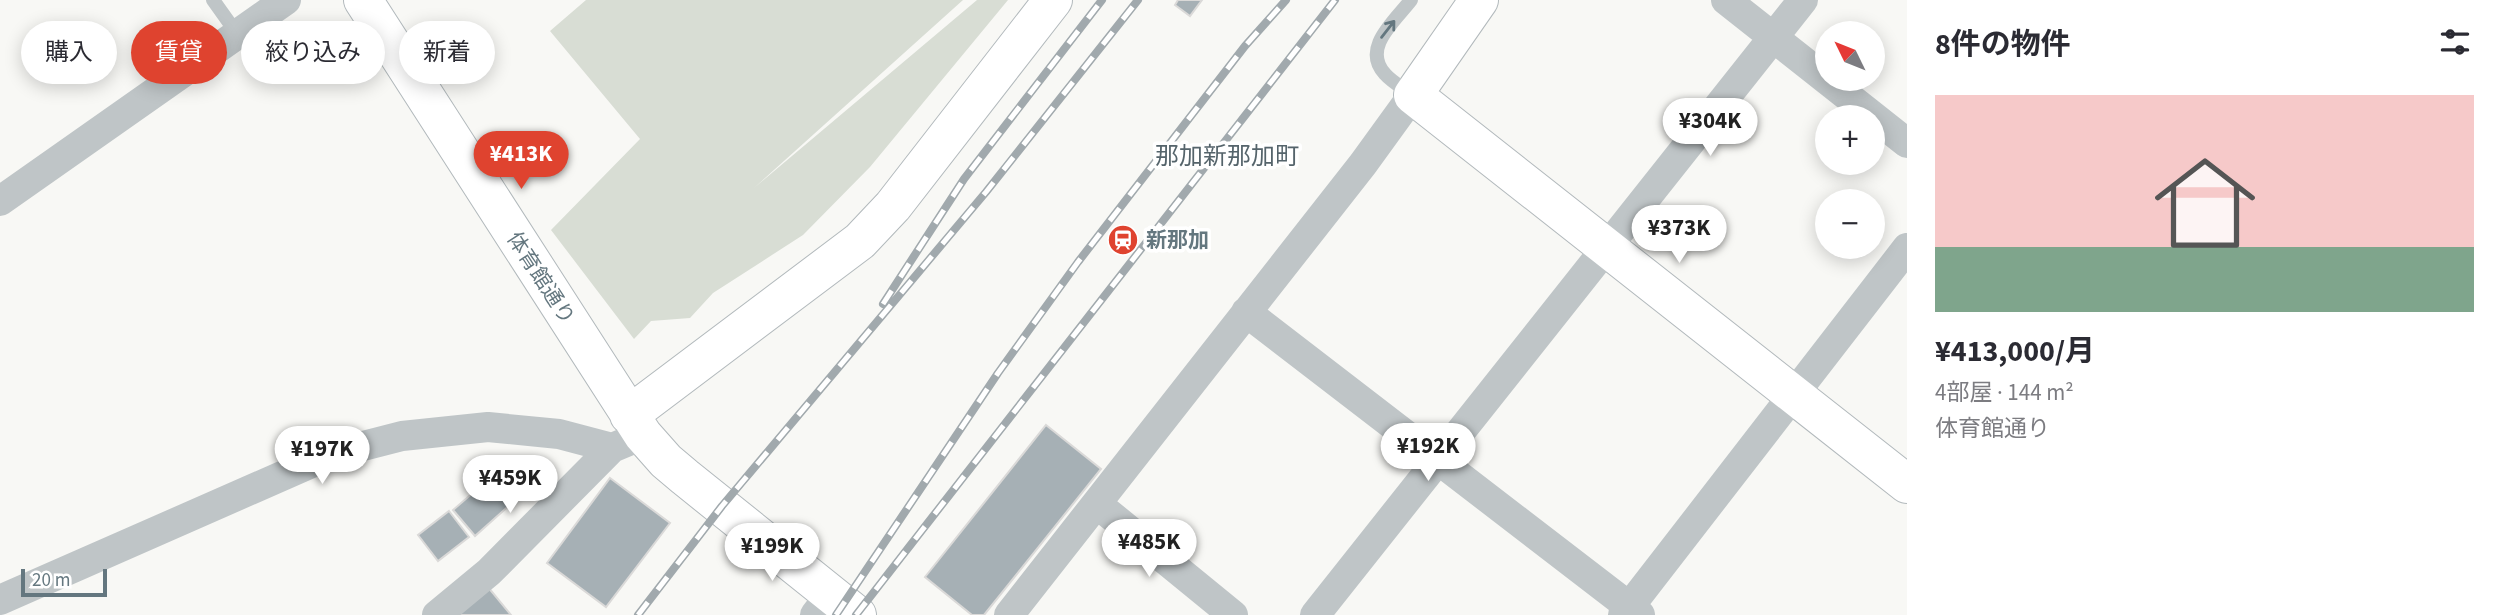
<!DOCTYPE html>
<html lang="ja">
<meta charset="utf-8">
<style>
body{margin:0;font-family:"Source Sans 3","Noto Sans JP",sans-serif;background:#f7f7f7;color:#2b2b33;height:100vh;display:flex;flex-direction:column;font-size:26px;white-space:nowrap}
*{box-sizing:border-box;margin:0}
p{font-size:23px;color:#7c7c81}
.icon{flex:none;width:38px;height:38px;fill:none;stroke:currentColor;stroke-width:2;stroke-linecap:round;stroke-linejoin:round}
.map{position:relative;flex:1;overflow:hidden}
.details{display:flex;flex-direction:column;background:#fff;width:595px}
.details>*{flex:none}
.guide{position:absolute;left:21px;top:21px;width:665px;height:63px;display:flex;gap:14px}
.needle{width:46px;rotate:313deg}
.buttons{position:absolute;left:1815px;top:21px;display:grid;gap:14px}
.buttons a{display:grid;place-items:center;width:70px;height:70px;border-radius:50%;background:#fff;box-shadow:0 4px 18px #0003;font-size:35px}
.scale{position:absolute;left:21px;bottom:18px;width:86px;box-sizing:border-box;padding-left:7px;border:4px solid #64777f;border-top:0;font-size:19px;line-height:24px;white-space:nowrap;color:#64777f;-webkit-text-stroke:5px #fff;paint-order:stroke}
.price{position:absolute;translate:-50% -60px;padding:0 16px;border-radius:24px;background:#fff;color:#222;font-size:23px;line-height:46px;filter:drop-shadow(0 2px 4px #0008)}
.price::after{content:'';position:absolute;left:50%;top:42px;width:21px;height:16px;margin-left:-10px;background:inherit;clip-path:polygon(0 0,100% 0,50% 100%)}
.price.current{background:#df432f;color:#fff}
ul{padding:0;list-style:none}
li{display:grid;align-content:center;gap:14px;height:371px;padding:0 28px}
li+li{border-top:2px solid #e1e1e2}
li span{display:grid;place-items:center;height:217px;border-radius:0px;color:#555}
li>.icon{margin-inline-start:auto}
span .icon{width:126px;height:126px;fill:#fffc;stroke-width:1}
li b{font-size:30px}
h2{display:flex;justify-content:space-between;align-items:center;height:84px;padding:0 28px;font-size:30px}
.chip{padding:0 24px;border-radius:32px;background:#fff;box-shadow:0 4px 18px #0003;font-size:24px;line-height:63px}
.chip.current{background:#df432f;color:#fff}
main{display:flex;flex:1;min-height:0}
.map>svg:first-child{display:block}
</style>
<main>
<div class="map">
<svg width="1907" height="615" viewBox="0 0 1907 615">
<rect width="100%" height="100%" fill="#f8f8f5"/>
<!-- green -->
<path fill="#d8ddd4" d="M586 0H963L754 188 977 0H1008L870 167 803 235 713 293 690 318 651 321 634 339 551 230 640 139 550 31Z"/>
<!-- building -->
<path fill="#a6b0b5" stroke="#dad9d8" stroke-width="2" d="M1178 0H1202L1190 16 1175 5Z
M1046 425 1101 469 984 615H972L925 577Z
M490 478 512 503 475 536 453 510Z
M610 478 670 523 606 607 547 563Z
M449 511 469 537 438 561 418 535Z
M488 587 511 615H455Z"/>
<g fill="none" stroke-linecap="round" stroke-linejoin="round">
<!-- secondary casing -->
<g stroke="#b2b9bc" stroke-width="40">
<path id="secondary" d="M363 0 643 435 666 461 685 477 857 615
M1479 0 1413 95 1907 484
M629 415 860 241 893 206 1053 0"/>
</g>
<!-- lane -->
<path stroke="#bfc5c7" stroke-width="14" d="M213 0 238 35
M1411 0C1395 21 1361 48 1385 74 1392 82 1403 88 1411 94"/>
<!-- street -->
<path stroke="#bfc5c7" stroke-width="30" d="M1726 0 1907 143
M0 201 286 0
M1246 312 1640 615
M1097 504 1233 615
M0 600 332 454 402 436 488 427 559 434 612 448 643 435
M437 615 489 572 612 448
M815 615 832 593
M1009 615 1363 164 1413 95
M1315 615 1803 0
M1623 615 1907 248"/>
<!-- secondary -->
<use href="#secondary" stroke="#fff" stroke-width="38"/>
<!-- rail casing -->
<g stroke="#a1a9ad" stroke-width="8">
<path id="rail" d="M883 304 964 179 1102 0
M638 615 722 506 986 192 1138 0
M836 615 998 373 1078 262 1245 46 1286 0
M856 615 1335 0"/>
</g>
<!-- rail -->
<use href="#rail" stroke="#fff" stroke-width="5" stroke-dasharray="16" stroke-linecap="butt"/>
</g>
<!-- one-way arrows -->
<defs><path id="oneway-shaft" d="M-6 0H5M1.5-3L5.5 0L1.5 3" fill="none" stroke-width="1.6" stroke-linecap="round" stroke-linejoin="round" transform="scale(1.75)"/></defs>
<use stroke="#64777f" href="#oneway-shaft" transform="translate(1388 29) rotate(-52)"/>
<!-- icons -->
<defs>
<g id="station-disc" transform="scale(1.575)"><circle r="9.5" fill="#df432f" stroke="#fff"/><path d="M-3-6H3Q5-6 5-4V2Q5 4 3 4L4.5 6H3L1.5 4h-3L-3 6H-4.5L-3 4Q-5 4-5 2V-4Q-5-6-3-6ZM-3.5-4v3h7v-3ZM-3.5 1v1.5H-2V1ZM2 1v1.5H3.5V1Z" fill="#fff"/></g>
</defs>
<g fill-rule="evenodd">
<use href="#station-disc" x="1123" y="240"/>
</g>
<g text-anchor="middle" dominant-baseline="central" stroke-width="7" stroke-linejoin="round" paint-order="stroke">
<!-- poi labels -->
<g font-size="21" font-weight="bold" fill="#64777f" stroke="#fff" text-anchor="start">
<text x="1146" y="240">新那加</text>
</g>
<!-- street labels -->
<g font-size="21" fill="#64777f" stroke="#fff">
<text transform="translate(541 278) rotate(57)">体育館通り</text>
</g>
<!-- quarter labels -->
<g font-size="24" fill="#55646b" stroke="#fff">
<text x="1227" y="156">那加新那加町</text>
</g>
</g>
</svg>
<div class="buttons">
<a><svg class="needle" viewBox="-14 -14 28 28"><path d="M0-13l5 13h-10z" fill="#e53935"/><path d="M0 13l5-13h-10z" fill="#7c7c81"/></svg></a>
<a>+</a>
<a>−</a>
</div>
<div class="scale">20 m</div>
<b class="price" style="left:1710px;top:158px">¥304K</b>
<b class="price current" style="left:521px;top:191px">¥413K</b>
<b class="price" style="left:1679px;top:265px">¥373K</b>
<b class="price" style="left:1428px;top:483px">¥192K</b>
<b class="price" style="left:322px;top:486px">¥197K</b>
<b class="price" style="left:510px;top:515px">¥459K</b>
<b class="price" style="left:1149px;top:579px">¥485K</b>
<b class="price" style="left:772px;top:583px">¥199K</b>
<div class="guide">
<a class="chip">購入</a>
<a class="chip current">賃貸</a>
<a class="chip">絞り込み</a>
<a class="chip">新着</a>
</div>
</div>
<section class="details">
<h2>8件の物件<svg class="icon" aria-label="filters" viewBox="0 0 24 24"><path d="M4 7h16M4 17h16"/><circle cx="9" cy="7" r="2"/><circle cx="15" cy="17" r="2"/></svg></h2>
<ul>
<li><span style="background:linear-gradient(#f6c9c9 70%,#7fa58c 0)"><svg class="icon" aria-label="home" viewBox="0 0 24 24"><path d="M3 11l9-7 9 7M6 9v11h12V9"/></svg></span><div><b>¥413,000/月</b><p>4部屋 · 144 m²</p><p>体育館通り</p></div></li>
</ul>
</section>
</main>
